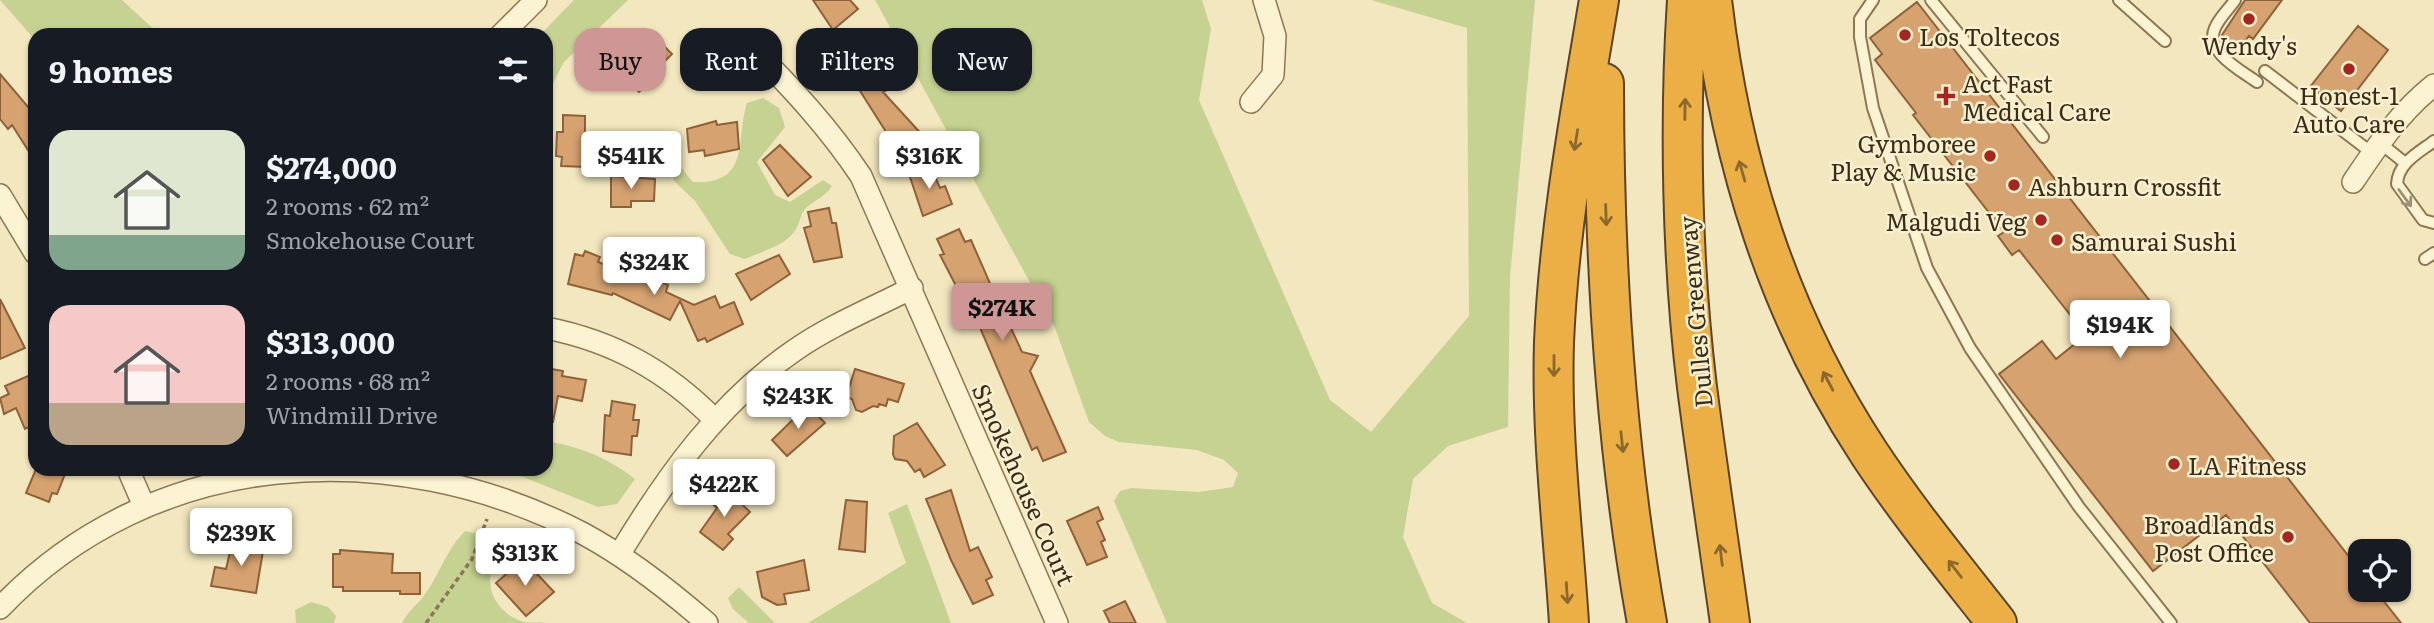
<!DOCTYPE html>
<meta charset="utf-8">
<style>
body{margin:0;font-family:Literata,serif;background:#242831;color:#f1f3f6;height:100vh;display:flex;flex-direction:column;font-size:26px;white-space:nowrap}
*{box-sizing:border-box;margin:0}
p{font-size:23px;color:#9ea1a6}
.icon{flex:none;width:38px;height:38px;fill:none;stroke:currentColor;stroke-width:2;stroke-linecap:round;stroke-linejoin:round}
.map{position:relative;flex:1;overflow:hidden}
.drawer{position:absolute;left:28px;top:28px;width:525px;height:448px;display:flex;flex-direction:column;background:#171b24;border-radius:21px;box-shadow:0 2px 5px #0004}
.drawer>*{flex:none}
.hud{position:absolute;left:574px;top:28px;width:665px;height:63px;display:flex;gap:14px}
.tools{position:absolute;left:2348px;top:539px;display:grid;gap:14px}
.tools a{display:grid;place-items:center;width:63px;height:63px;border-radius:14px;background:#171b24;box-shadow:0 2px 5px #0004;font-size:35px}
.price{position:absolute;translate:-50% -60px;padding:0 16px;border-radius:7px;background:#fff;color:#222;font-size:23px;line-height:46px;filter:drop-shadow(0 2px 4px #0008)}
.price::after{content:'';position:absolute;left:50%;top:42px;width:21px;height:16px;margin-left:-10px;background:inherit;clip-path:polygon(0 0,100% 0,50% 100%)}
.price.active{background:#ce9795;color:#111}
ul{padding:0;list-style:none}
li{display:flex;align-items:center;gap:21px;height:175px;padding:0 21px}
li span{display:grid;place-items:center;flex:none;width:196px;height:140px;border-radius:21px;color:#555}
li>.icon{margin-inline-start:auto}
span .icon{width:84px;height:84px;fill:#fffc;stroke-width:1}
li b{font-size:30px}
h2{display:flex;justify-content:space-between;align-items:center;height:84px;padding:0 21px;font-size:30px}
.tag{padding:0 24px;border-radius:21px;background:#171b24;box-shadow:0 2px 5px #0004;font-size:24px;line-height:63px}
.tag.active{background:#ce9795;color:#111}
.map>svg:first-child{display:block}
</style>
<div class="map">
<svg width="2434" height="623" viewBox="0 0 2434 623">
<rect width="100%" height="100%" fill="#f3e7bf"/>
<!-- green -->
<path fill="#c6d291" d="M0 0H122L160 35H35V40Z
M574 0H628L564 62 546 97V181V35H540Z
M875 0H1202L1211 29 1199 100 1330 400 1371 432 1469 316 1467 28 1371 0H1535L1510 277 1508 427 1448 446 1413 479 1403 537 1432 603 1467 623H1167L1114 501 1120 491 1131 488 1199 492 1233 487 1238 473 1224 460 1197 450 1119 442 1105 436 1089 422 1055 328Z
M763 98 779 108 785 127 757 162 775 195 790 202 823 180 832 186C825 197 816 199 807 207 800 213 801 220 797 227 789 245 762 251 745 259L730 254 695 201 674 181 670 164 680 166 693 182C752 185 735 139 747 103Z
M546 441C580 447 607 457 635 479L617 504 598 507 503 469H546Z
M907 504 951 623H808L906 563 888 513Z
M465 531 496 538 499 558C479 581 495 614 524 622 531 623 540 622 546 623H402C408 611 415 607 423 597 439 576 446 550 465 531Z
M739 587 775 623H749L733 609 728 598Z
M311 602 328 607 336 616 334 623H296L295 610Z"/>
<!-- building -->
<path fill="#d5a270" stroke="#8f6138" stroke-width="2" d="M813 0H850L858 9 833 30Z
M2245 0H2282L2253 39 2249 36 2239 49 2222 35Z
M1917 2 2361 572V590H2375L2401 623H2310L2226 515 2153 571 1999 374 2042 341 2056 359 2086 335 2019 250 2012 255 1998 236 2004 232 1913 115 1916 113 1875 60 1882 54 1870 38Z
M2358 26 2388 50 2341 111 2310 87Z
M656 38 672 54 661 65 665 69 639 92 619 72 641 46 645 49Z
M866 44 874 58 878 56 890 77 888 79 893 87 883 92 925 138 902 157 848 72 852 69 845 56Z
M0 74 35 115V161L12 125 8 129 0 119Z
M563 115 585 116V132H591L588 167 561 166 562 157 556 156 557 132H563Z
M716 121 717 125 737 122 739 149 705 156 704 150 689 152 687 129Z
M780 145 811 177 788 196 763 160Z
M930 165 940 188 945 186 952 204 923 216 909 174Z
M611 176 655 179 654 201H631V207H611Z
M829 208 832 223H836L842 257 814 262 804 228 811 226 808 212Z
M959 229 965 242 971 240 999 304 1011 308 1014 314 1010 326 1022 352 1038 356 1030 371 1066 452 1043 461 1037 447 1032 450 973 311 970 313 940 255 944 254 937 239Z
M585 251 600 257 598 262 606 265 604 269 637 281 641 272 668 285 666 292 694 305 715 296 720 308 734 302 743 324 707 342 705 338 698 341 680 301 670 320 613 293 612 295 568 284 575 254 583 256Z
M779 255 790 274 751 300 736 274Z
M0 299 25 348 0 359Z
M546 368 563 371 562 376 586 380 582 401 558 396 553 422 546 421Z
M855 369 904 384 898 402 888 399 886 406 879 404 878 407 873 406 862 412 856 410 852 399 846 397Z
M35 373V424L25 429 16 408 4 414 0 398 9 394 5 386Z
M612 401 635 405 633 420H639L637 436H632L631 455 603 451 605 415 610 416Z
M808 405 825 423 787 456 772 440Z
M917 423 945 465 924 477 920 469 915 472 907 461 895 459 893 454 894 436Z
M36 469H67L57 494 52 493 49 502 26 493Z
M726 489 750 512 728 534 733 539 723 550 700 532 717 508 712 503Z
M951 490 970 551 978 547 992 577 986 580 993 595 973 604 951 560 926 499Z
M846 500 867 502 865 552 839 549Z
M1098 507 1103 519 1097 522 1105 540 1101 542 1107 557 1087 565 1067 521Z
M233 539 264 545 256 593 211 586 215 567 226 569Z
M340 550 393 554 392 573H420V594H400V591H343V587H333V554H340Z
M523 559 554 592 526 616 496 583Z
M804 560 809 590 784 594 786 604 777 605 762 597 757 572Z
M1125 601 1136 623H1110L1104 611Z"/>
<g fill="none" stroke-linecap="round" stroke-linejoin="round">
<!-- lane casing -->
<g stroke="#8d7755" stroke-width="14">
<path id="lane" d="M1873 0 1860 19V37L1873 108 1927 268 1970 348 2079 507 2171 623
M1931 0 2043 137
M2119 0 2165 41
M2235 0C2229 9 2219 18 2215 28 2204 52 2242 71 2257 82
M2265 71 2372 153
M2434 141C2418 153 2398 163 2397 184L2423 220 2434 223
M2379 142 2405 163
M2425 259 2434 253"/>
</g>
<!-- street casing -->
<g stroke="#8d7755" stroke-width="24">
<path id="street" d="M501 35 536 0
M751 47C792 88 829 128 861 176L1057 623
M1251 102 1273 75 1275 36 1264 0
M2353 182C2377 146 2400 112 2434 85
M0 195 35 253
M546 328C613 341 667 371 715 420
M128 469 144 506
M619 555C666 477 719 402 795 350 831 325 873 308 912 288
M0 608C153 447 391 434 582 533 627 557 669 590 707 623"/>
</g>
<!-- highway casing -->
<g stroke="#5b442a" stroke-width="42">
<path id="highway" d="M1687 0C1679 124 1682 264 1697 387 1707 465 1719 544 1730 623
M1712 0C1731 163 1778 314 1869 453 1908 512 1953 567 1997 623
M1604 83C1604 263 1615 445 1647 623
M1569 623C1563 530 1551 435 1554 342 1559 227 1580 114 1599 0"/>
</g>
<!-- path -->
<path stroke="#8d7755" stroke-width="3.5" stroke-dasharray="5 3.5" stroke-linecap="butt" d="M426 623 472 559 487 519"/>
<!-- lane -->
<use href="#lane" stroke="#fcf3d3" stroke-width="10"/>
<!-- street -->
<use href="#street" stroke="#fcf3d3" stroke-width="21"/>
<!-- highway -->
<use href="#highway" stroke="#ecaf45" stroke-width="38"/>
</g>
<!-- one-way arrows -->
<defs><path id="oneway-shaft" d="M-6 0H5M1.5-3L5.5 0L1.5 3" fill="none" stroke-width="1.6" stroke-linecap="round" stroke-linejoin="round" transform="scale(1.75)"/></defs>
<g stroke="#8b682e">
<use href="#oneway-shaft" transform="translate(1685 109) rotate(-89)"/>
<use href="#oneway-shaft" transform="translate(1576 140) rotate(99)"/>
<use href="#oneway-shaft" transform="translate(1742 171) rotate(-106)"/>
<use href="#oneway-shaft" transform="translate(1606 215) rotate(88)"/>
<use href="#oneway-shaft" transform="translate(1554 366) rotate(90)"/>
<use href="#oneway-shaft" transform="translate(1828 381) rotate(-118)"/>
<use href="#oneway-shaft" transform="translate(1622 442) rotate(84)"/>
<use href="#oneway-shaft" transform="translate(1721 555) rotate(-97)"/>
<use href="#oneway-shaft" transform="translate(1955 569) rotate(-128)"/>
<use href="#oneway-shaft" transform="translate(1567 593) rotate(86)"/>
</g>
<use stroke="#9c9077" href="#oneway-shaft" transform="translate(2405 198) rotate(54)"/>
<!-- markers -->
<g fill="#a3271e" stroke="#f9f0cf" stroke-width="2.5">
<circle cx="2249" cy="19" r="7"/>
<circle cx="1905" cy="35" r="7"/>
<circle cx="2349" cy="69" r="7"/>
<path d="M1942.5 85.5h7v7h7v7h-7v7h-7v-7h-7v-7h7z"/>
<circle cx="1990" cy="156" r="7"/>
<circle cx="2014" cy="185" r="7"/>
<circle cx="2041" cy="220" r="7"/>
<circle cx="2057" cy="240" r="7"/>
<circle cx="2174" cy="464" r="7"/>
<circle cx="2288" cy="537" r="7"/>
</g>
<g text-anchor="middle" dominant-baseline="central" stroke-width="5" stroke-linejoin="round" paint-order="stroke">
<!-- poi labels -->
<g font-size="24" fill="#3b2d1b" stroke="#f9f0cf" text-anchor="start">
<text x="1919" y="35">Los Toltecos</text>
<text x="2249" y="44" text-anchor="middle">Wendy's</text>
<text x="1962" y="82">Act Fast<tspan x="1962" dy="28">Medical Care</tspan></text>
<text x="2349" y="94" text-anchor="middle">Honest-1<tspan x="2349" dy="28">Auto Care</tspan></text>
<text x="1976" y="142" text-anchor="end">Gymboree<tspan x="1976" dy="28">Play &amp; Music</tspan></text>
<text x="2028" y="185">Ashburn Crossfit</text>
<text x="2027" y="220" text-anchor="end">Malgudi Veg</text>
<text x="2071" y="240">Samurai Sushi</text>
<text x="2188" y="464">LA Fitness</text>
<text x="2274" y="523" text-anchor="end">Broadlands<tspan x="2274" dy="28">Post Office</tspan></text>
</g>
<!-- street labels -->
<g font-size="24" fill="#3b2d1b" stroke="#f9f0cf">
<text transform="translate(1694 312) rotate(-95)">Dulles Greenway</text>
<text transform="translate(1025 484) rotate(66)">Smokehouse Court</text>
</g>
</g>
</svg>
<div class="tools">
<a><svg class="icon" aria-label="locate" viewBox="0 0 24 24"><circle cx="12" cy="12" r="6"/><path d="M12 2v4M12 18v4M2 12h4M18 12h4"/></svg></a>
</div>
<b class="price" style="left:631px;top:191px">$541K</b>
<b class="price" style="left:929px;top:191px">$316K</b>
<b class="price" style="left:654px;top:297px">$324K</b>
<b class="price active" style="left:1002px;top:343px">$274K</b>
<b class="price" style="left:2120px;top:360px">$194K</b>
<b class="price" style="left:798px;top:431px">$243K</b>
<b class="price" style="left:724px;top:519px">$422K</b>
<b class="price" style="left:241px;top:568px">$239K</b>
<b class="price" style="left:525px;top:588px">$313K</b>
<div class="hud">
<a class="tag active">Buy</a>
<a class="tag">Rent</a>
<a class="tag">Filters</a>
<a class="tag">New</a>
</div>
<section class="drawer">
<h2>9 homes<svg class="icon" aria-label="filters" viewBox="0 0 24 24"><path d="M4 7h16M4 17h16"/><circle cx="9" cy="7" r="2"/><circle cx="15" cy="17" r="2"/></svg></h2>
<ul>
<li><span style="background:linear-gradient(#dfe7d0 75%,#7fa58c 0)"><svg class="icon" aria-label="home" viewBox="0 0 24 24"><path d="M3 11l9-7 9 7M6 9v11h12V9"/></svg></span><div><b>$274,000</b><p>2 rooms · 62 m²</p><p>Smokehouse Court</p></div></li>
<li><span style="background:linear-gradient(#f6c9c9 70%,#b9a48a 0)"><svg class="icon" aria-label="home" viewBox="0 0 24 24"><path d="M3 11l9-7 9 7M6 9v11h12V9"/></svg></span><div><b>$313,000</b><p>2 rooms · 68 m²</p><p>Windmill Drive</p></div></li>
</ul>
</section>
</div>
